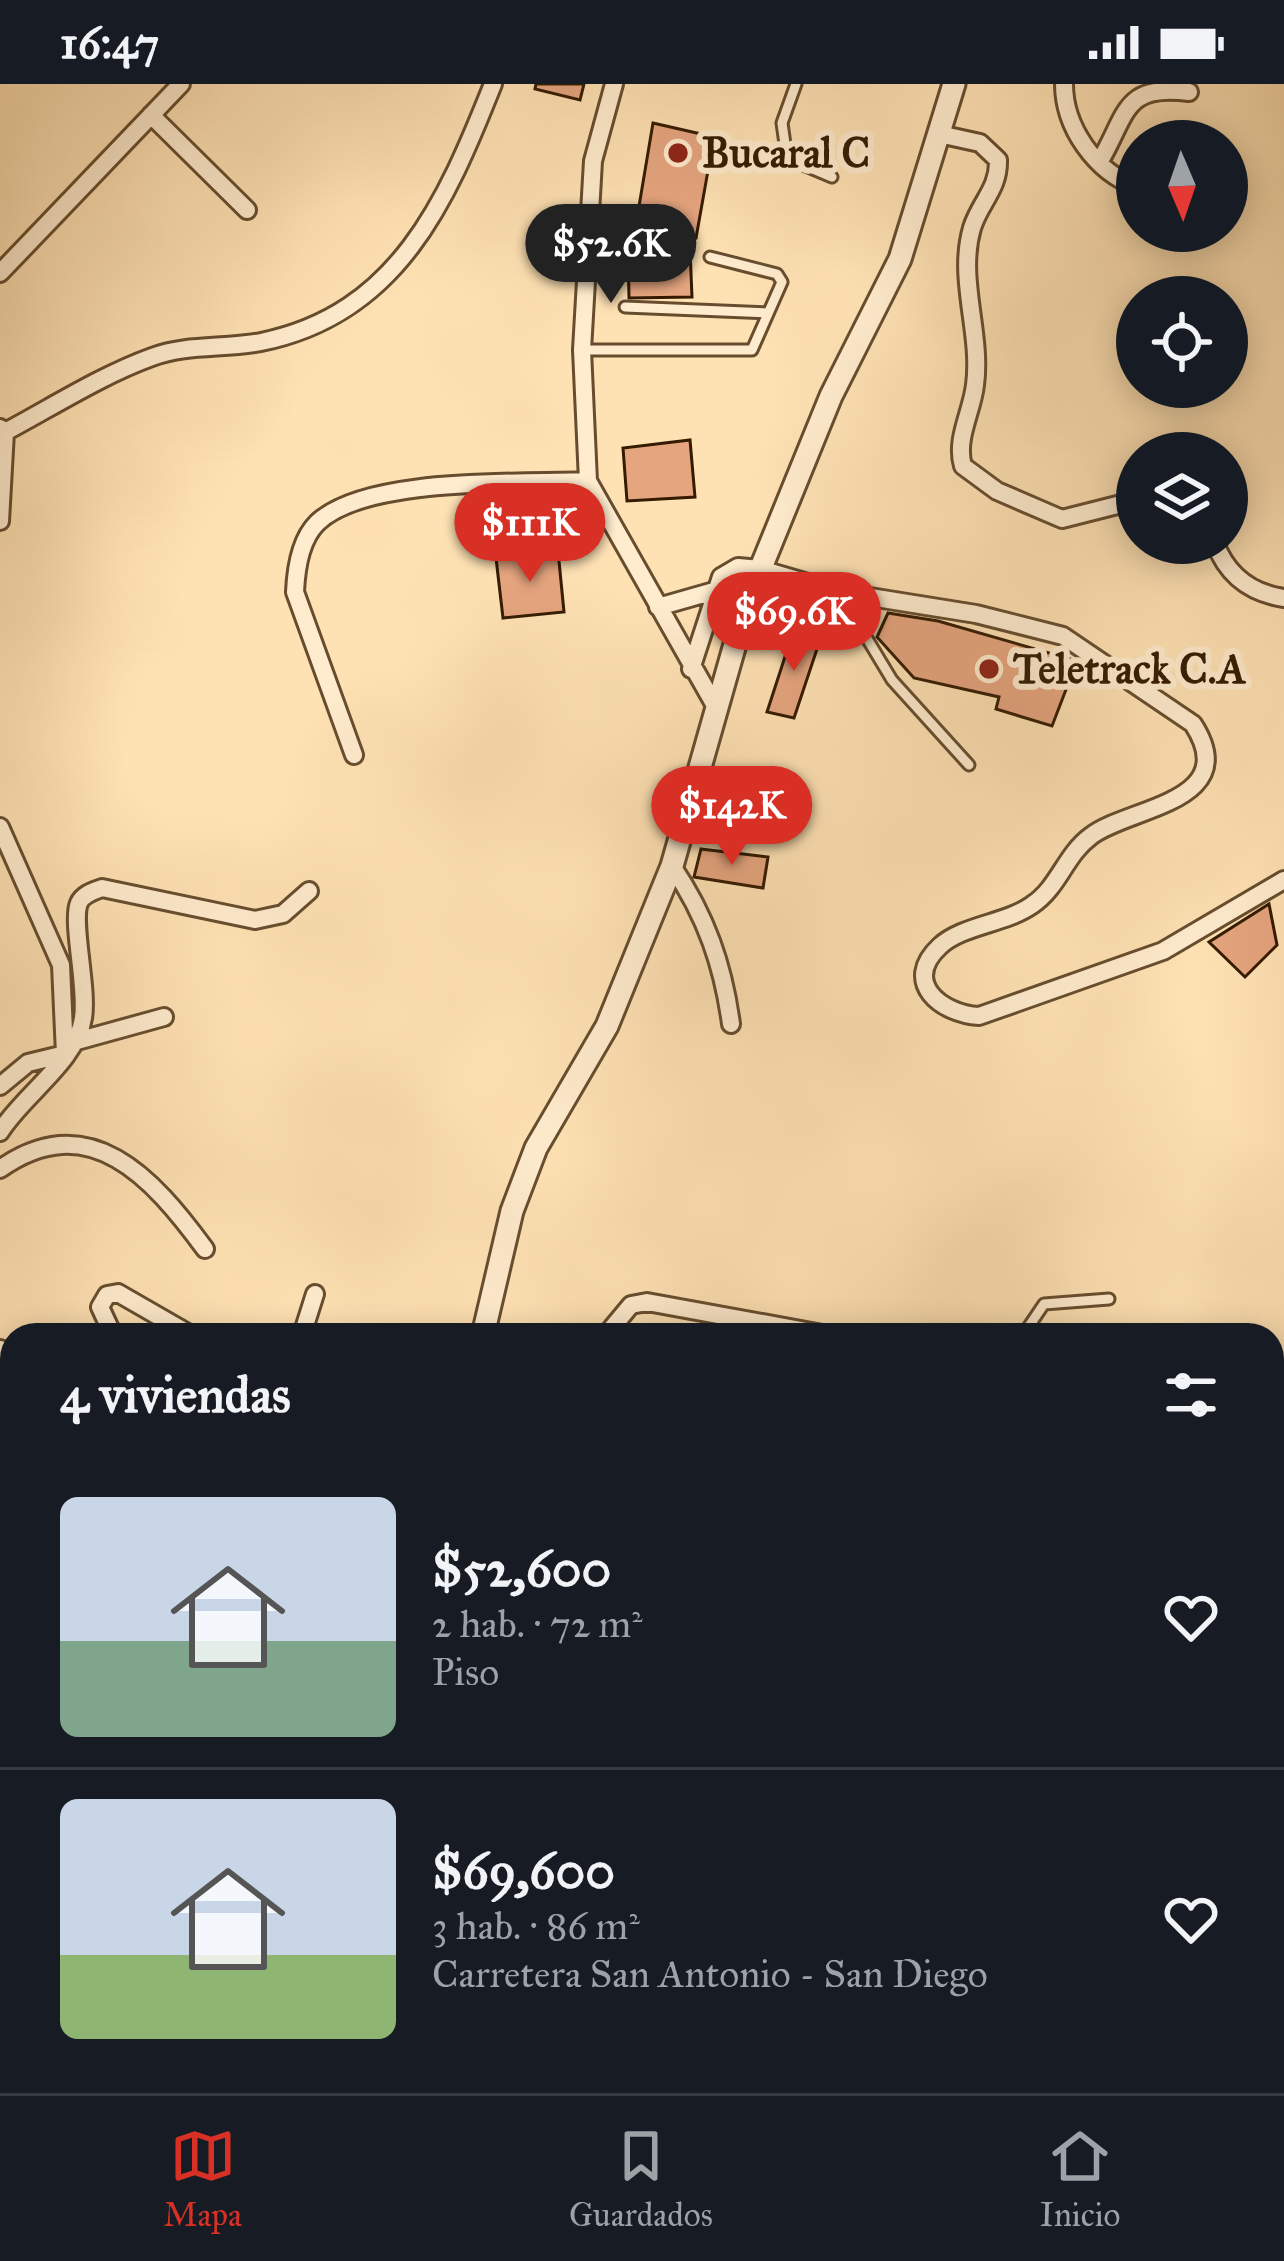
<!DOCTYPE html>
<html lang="es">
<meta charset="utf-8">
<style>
body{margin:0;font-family:"IM FELL Great Primer",serif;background:#242831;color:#f1f3f6;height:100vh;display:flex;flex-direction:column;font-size:45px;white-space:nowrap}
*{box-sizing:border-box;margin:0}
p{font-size:39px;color:#9ea1a6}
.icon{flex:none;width:66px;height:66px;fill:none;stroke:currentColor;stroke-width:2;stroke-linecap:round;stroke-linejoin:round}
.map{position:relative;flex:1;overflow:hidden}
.drawer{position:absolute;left:0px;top:1239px;width:1284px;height:771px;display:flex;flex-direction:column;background:#171b24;border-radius:36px 36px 0 0;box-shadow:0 6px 30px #0003}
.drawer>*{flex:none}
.needle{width:78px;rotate:178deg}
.fabs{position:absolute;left:1116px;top:36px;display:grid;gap:24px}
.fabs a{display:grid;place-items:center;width:132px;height:132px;border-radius:50%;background:#171b24;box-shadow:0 6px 30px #0003;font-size:60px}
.price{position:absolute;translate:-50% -102px;padding:0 27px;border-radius:42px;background:#d93025;color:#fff;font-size:39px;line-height:78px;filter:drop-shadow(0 3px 6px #0008)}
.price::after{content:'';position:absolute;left:50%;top:72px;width:36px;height:27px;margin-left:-18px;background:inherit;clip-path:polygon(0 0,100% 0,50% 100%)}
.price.selected{background:#222;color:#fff}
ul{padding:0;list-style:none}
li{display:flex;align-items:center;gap:36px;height:300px;padding:0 60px}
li+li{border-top:3px solid #363941}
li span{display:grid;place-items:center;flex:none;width:336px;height:240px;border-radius:18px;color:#555}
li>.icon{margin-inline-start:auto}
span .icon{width:144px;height:144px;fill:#fffc;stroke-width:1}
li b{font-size:51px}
h2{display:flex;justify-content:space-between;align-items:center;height:144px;padding:0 60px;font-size:51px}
.status{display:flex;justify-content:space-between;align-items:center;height:84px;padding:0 60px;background:#171b24;direction:ltr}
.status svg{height:33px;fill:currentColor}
.menu{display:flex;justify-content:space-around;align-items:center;height:168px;border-top:3px solid #363941;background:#171b24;font-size:33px;color:#9ea1a6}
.menu a{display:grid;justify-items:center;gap:6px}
.menu .selected{color:#d93025}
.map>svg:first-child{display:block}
</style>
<div class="status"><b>16:47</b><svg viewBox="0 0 49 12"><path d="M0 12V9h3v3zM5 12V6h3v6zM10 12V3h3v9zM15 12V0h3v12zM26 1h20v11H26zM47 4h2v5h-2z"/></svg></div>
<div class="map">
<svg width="1284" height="2009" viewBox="0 0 1284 2009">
<rect width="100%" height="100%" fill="#ffe2b4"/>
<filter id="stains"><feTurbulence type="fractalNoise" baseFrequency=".00167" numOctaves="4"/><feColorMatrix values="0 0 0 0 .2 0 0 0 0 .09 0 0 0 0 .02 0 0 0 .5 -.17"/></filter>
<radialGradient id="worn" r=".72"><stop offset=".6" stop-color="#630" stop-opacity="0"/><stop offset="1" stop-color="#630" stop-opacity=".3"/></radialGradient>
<!-- building -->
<path fill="#e5a57f" stroke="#341b02" stroke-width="3" d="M536 0H584L580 16 535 5Z
M653 39 714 53 696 154 636 140Z
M690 166 692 213 629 214 628 168Z
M690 356 695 413 627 417 623 364Z
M558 467 564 528 503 534 496 474Z
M888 529 938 537 1077 577 1052 642 996 625 999 613 914 594 877 553Z
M794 545 821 553 794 634 767 628Z
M701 765 768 773 763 804 694 793Z
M1269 820 1277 861 1245 893 1209 858Z"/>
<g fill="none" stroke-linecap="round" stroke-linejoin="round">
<!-- service casing -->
<g stroke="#674d2e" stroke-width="15">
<path id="service" d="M796 0 782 39 787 74 832 93
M625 223 768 229
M582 266H752L782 198 777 190 710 173
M839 508 892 596 969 681
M1023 1251 1044 1220 1109 1215"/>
</g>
<!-- minor casing -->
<g stroke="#674d2e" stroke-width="22">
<path id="minor" d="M614 0 593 77 582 266 588 397 717 625
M1064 0C1064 43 1095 88 1137 103
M151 31 247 126
M939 50 980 59 998 76C999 105 980 118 972 144 957 195 982 249 975 301 972 328 955 355 963 382L997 407 1062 435 1137 416
M1100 77C1128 29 1123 0 1189 8
M0 189 181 0
M0 344 5 348C52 323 102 291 152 273 186 260 225 265 261 258 398 230 446 118 493 0
M0 437 5 348
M1215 459C1227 491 1250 509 1284 514
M658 523 714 507 747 518
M691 585 721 493 738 483 760 485 839 508 976 530 1063 552 1193 640C1244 719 1128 723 1091 752 1065 771 1059 803 1032 821 1005 840 963 841 940 862 901 898 941 930 979 932L1163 867 1284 796
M354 671 295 508C296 485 300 456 317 439 365 392 522 400 588 397
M0 743 61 881 65 970
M672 782C706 832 723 881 731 940
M77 957 164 933
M0 1002 28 979 65 970
M0 1048C23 1011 77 977 83 934 88 904 71 838 79 819 83 810 94 807 102 804L255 836 283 830 309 807
M0 1085C89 1022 153 1094 205 1165
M113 1251 100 1223 107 1211 118 1209 191 1251
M302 1251 315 1210
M606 1251 631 1221 647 1218 828 1251
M0 1265 12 1273
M1272 1531 1284 1505
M1272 1587 1284 1557
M82 1998 89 2009
M462 2009 468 1998
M612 2009 613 1998
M747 2009 756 1998
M1240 2009 1284 1998"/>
</g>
<!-- tertiary casing -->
<g stroke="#674d2e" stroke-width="27">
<path id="tertiary" d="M483 1251 512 1127 536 1064 607 942 672 782 747 518 831 312 900 175 954 0
M206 2009 215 1998"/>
</g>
<!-- service -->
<use href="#service" stroke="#ffecce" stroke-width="9"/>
<!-- minor -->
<use href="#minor" stroke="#ffecce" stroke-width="16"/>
<!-- tertiary -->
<use href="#tertiary" stroke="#ffecce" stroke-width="21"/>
</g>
<!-- markers -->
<g fill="#8f2418" stroke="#ffecce" stroke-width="4.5">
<circle cx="678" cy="69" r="12"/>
<circle cx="989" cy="585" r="12"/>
</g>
<g text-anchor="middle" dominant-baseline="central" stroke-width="12" stroke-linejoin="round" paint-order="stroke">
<!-- poi labels -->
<g font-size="42" font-weight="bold" fill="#341b02" stroke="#ffecce" text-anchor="start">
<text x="702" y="69">Bucaral C</text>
<text x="1013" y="585">Teletrack C.A</text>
</g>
</g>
<rect width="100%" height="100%" filter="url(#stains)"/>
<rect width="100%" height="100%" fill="url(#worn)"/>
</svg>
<div class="fabs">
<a><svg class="needle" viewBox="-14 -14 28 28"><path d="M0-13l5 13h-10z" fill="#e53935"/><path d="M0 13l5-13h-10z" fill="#9ea1a6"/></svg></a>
<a><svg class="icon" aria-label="locate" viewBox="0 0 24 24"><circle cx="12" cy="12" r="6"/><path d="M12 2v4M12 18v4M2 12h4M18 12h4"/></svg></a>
<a><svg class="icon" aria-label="layers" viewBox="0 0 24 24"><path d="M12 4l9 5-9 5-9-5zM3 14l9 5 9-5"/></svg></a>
</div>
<b class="price selected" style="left:611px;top:222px">$52.6K</b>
<b class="price" style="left:530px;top:501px">$111K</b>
<b class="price" style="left:794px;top:590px">$69.6K</b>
<b class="price" style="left:732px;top:784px">$142K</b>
<section class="drawer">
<h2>4 viviendas<svg class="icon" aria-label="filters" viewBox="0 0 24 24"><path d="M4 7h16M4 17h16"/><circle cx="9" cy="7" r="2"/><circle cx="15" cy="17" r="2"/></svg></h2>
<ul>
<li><span style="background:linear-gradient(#c9d6e8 60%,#7fa58c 0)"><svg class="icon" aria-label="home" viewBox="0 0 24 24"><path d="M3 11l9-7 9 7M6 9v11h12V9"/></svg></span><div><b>$52,600</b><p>2 hab. · 72 m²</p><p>Piso</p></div><svg class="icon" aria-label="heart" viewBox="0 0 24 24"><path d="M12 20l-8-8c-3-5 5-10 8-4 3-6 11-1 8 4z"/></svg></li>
<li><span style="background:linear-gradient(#c9d6e8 65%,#8fb573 0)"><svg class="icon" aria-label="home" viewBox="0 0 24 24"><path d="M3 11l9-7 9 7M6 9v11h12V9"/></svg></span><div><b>$69,600</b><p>3 hab. · 86 m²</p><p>Carretera San Antonio - San Diego</p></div><svg class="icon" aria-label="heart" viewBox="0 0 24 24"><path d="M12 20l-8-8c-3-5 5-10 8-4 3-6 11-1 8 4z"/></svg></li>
</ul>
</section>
</div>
<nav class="menu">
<a class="selected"><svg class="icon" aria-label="map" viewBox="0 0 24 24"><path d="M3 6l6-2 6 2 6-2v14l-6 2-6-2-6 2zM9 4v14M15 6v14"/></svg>Mapa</a>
<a><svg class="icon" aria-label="saved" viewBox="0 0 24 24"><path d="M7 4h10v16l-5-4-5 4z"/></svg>Guardados</a>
<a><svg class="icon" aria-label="home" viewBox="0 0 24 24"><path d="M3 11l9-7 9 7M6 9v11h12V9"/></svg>Inicio</a>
</nav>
